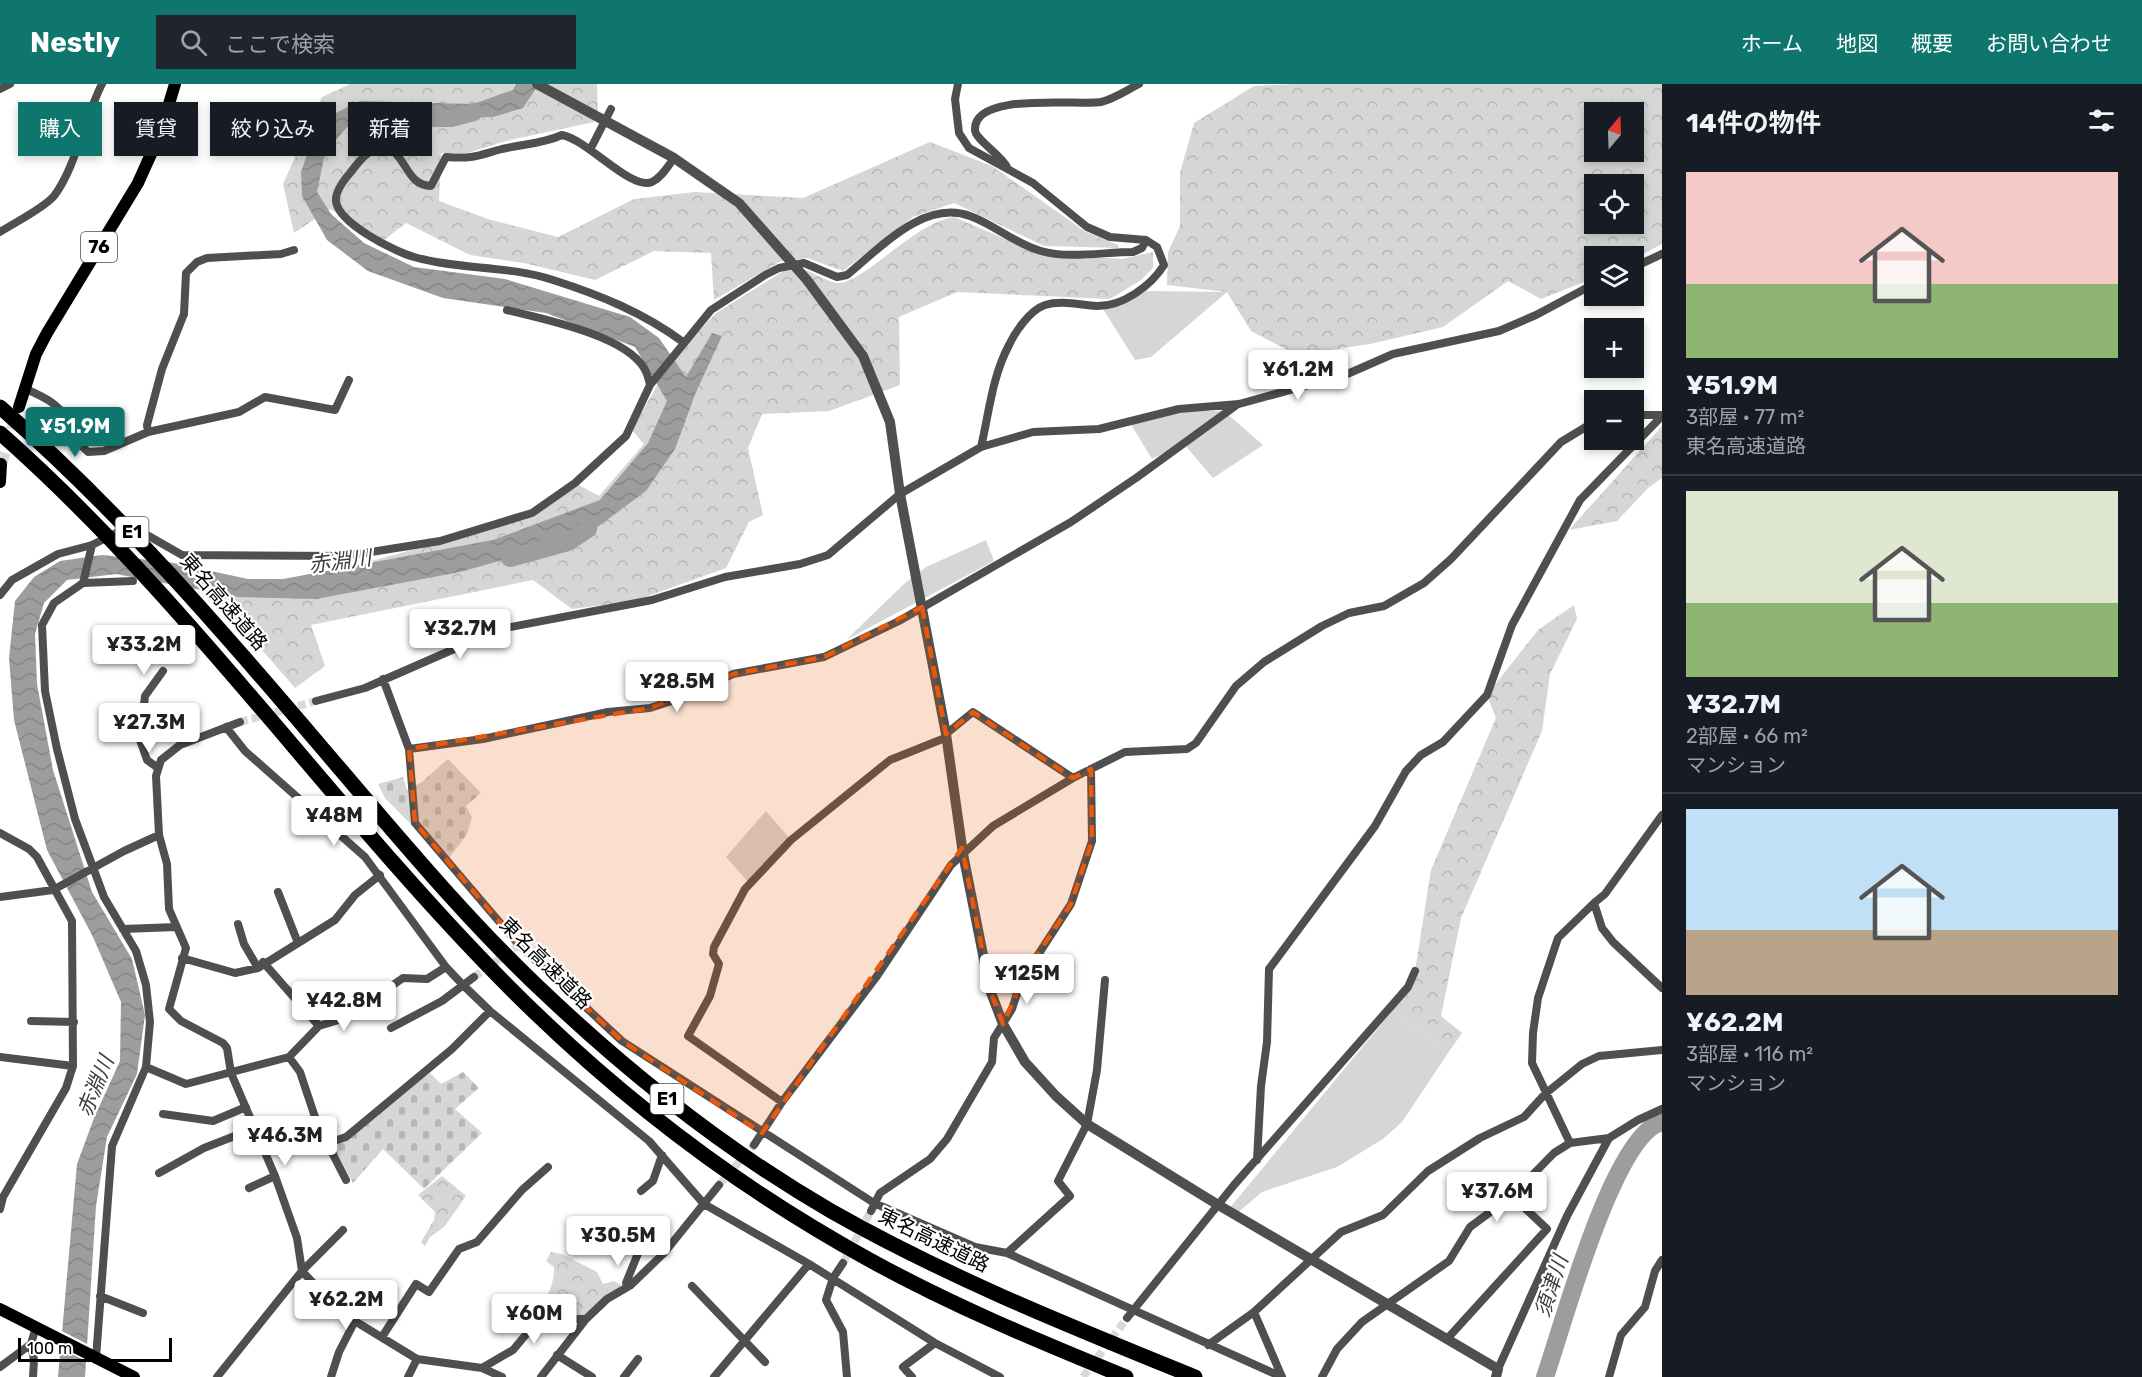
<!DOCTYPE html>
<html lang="ja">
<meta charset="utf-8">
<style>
body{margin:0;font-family:Rubik,"Noto Sans JP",sans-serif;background:#20242c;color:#f1f3f6;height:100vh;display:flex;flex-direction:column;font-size:22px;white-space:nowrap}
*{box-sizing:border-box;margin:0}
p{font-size:20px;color:#9ea1a6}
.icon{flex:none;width:33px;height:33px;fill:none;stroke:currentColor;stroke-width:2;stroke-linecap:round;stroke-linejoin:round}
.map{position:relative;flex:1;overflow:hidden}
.drawer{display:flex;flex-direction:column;background:#171b24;width:480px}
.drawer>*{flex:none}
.top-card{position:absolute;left:18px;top:18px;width:570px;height:54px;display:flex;gap:12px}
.needle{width:39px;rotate:19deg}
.controls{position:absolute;left:1584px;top:18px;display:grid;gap:12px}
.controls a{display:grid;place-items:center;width:60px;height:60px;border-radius:0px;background:#171b24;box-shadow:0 3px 9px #0003;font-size:30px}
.scale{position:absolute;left:18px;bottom:15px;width:154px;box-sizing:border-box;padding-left:6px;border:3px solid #000;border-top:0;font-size:16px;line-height:21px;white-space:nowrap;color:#000;-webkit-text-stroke:4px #fff;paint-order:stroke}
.price{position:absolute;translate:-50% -51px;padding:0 14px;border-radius:6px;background:#fff;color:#222;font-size:20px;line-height:39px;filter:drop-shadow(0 2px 3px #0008)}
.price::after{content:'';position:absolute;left:50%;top:36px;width:18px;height:14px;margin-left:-9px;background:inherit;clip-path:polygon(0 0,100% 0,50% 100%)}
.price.active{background:#0f766e;color:#fff}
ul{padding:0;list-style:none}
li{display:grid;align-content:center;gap:12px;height:318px;padding:0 24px}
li+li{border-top:2px solid #363941}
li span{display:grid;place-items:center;height:186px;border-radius:0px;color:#555}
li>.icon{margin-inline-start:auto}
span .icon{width:108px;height:108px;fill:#fffc;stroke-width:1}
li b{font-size:26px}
h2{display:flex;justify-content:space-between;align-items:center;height:72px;padding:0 24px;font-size:26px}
.pill{padding:0 21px;border-radius:0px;background:#171b24;box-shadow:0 3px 9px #0003;font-size:21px;line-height:54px}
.pill.active{background:#0f766e;color:#fff}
header{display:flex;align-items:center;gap:36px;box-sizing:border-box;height:84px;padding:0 30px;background:#0f766e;color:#fff}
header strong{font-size:28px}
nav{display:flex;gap:33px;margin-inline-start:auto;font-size:21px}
.search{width:420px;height:54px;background:#20242c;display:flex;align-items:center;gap:15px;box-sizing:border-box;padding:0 21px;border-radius:0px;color:#9ea1a6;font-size:22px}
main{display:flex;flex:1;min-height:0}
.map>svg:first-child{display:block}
</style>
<header>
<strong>Nestly</strong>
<div class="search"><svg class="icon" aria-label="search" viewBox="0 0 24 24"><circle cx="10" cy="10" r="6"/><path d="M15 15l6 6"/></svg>ここで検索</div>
<nav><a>ホーム</a><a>地図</a><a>概要</a><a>お問い合わせ</a></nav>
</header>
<main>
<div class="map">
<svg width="1662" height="1293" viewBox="0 0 1662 1293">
<defs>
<pattern id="forest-crowns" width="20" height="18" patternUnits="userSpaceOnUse" patternTransform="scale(1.5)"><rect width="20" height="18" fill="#d6d6d6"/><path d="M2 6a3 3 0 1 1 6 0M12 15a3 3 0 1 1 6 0" fill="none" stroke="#b6b6b6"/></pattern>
<pattern id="cemetery-stones" width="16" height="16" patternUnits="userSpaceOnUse" patternTransform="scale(1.5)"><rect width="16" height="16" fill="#d6d6d6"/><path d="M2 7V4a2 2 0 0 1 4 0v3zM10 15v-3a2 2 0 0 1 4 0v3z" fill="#b6b6b6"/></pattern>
<pattern id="water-waves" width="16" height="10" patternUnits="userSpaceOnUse" patternTransform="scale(1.5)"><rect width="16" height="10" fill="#9d9d9d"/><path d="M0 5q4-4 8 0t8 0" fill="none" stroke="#858585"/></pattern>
</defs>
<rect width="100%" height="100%" fill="#fff"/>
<!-- green -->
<path fill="#d6d6d6" d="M1147 207 1227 208 1151 273 1135 276 1103 225Z
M1188 326 1224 327 1263 361 1213 394 1183 359 1152 375 1130 339Z
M986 456 994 477 846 556 905 499 926 483Z
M766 727 791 756 750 800 726 773Z
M1393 926 1448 969 1402 1038 1383 1055 1337 1083 1262 1108 1235 1131 1228 1126Z"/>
<!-- forest -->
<path fill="url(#forest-crowns)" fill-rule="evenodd" d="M350 0H597L598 31 594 38 506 57 467 69H441L439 117 488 135 558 153 634 115 695 108 803 114 930 58 992 82 1086 148 1118 161 1119 164 1044 162 954 119 913 133 843 187 807 174 779 178 714 216 711 169 654 167 595 196 524 179 470 171 406 139 383 157 330 125 294 149 283 100 322 13Z
M1295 0H1662V160L1634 175V172H1594V194L1541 215 1508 197 1443 243 1370 260 1297 271 1251 247 1227 208 1167 201 1168 168 1180 142V89L1194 39 1254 2ZM1594 28H1634V68H1594ZM1594 100H1634V140H1594Z
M954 133 1040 170 1122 175 1153 168V184L1141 196 1110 215 957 208 899 233 900 301 829 327 762 330 748 364 763 431 749 438 726 484 634 517 572 525 533 496 311 541 325 582 295 604 211 507H259L401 469 532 429 575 399 599 412 644 360 632 346 669 280 716 229 790 183C809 183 824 198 838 199 863 200 915 138 954 133Z
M1662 342V394L1648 404 1617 437 1569 446Z
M1574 521 1577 535 1550 590 1542 647 1461 834 1441 932 1462 949 1448 969 1393 926 1415 887 1431 786 1496 634 1487 611 1538 546Z
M442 1092 466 1112 444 1143 430 1153 425 1162 421 1158 434 1136 435 1128 418 1111Z
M551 1168 562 1170 597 1188 603 1200 614 1197 622 1201 585 1232 541 1235 538 1227C547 1214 555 1199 554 1183L546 1177Z"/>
<!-- cemetery -->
<path fill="url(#cemetery-stones)" d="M448 675 481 709 466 722 472 733 467 750 447 777 385 714 378 700 403 693 407 706 422 698Z
M463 988 479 1004 455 1025 482 1049 424 1105 383 1065 353 1099 332 1061 430 989 441 1000Z"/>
<!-- water -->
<path fill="url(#water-waves)" d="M516 0H539L523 24 493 33 377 35 347 43 325 69 317 108 331 130 364 159 414 183 505 195 630 233 659 254 686 293 712 249 722 252 696 308 675 365 646 407 584 453 460 488 316 515 238 513 116 490 67 496 44 519 35 550 37 600 53 686 92 808 132 875 145 931 137 990 107 1053 96 1122 85 1293H58L77 1080 94 1034 120 977 121 918 93 853 47 766 14 636 9 574 15 517 34 493 60 477 102 471 169 478 248 495H283L493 456 600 416 648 359 667 317 635 263 546 229 443 214 368 187 327 156 302 112 301 88 315 48 330 32 360 17 473 20 513 6Z"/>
<!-- pier -->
<path fill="#fff" d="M58 1245 89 1261 88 1278 57 1263Z"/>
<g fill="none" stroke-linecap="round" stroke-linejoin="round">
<!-- river -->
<path stroke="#9d9d9d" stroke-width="18" d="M404 34H451L474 28
M510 474 568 458 588 445
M1545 1293C1562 1245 1613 1050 1662 1038"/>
<!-- minor-tunnel -->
<path stroke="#d9d9d9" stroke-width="8" stroke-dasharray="8 4" stroke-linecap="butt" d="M240 638 316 617
M474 893 519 861
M719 1101 754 1061
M843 1179 871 1127
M1083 1293 1127 1234"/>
<!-- primary-tunnel -->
<path stroke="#d9d9d9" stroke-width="12" stroke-dasharray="12 6" stroke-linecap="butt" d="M1 380 17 330"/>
<!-- minor -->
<path stroke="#4f4f4f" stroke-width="8" d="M958 0 955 15 959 49 969 64 1033 99 1087 143 1110 153 1146 156 1157 163 1164 181C1151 202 1122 223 1096 222 1080 221 1061 216 1045 221 1030 226 1015 248 1009 261 992 293 989 329 981 363
M0 5 10 0
M591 64 611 25
M674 74C668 82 662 93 652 98 631 107 588 56 562 51 542 60 523 60 502 65 476 72 474 75 446 73L431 102C404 102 406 63 381 64 367 65 358 79 350 89 344 96 335 107 336 117 338 139 395 168 414 173 459 186 508 181 553 196 600 211 644 229 683 258
M1007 83C1001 71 975 55 975 46 973 7 1079 22 1101 18 1114 15 1127 6 1139 0
M0 148C14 139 44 124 54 112 75 85 85 33 102 0
M1634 183 1662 170
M650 301 711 226 765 191 779 184 804 179 837 193 847 191C880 164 924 115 970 132 995 141 1015 160 1041 167 1069 175 1104 168 1133 168L1142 164 1146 156
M24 304C41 312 57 318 67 335 76 350 74 356 88 368L104 367 148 348 239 328 265 313 335 326 349 296
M1634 331H1662
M148 348 147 341 162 285 184 230 186 189 197 178 207 174 281 170 294 166
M83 499 92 461
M0 511 12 496 58 470 92 461 118 448 147 451 182 471 346 472 440 457 532 429 575 399 626 352 650 301C649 296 647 289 644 284 624 251 543 235 507 226
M383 595 409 665 415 739 519 861 622 957 874 1119 975 1163 1007 1169 1282 1293
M316 617 365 604 500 545 652 516 725 493 800 480 828 471 900 410 981 363 1033 348 1099 345 1179 325 1239 320 1345 291 1393 270 1499 247 1536 231 1594 200
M240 638 180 661 161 676 156 692 159 751 167 780 169 825 186 864 169 925 181 937 223 959 227 964 231 989 275 1092 297 1154 302 1187 340 1228 417 1275 482 1284 502 1293
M226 643 245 667 365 773 446 883 463 901 490 927 649 1057 704 1120 809 1180 935 1259 1000 1293
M946 650 973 628 1073 694
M409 665 483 655 608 628 650 624 687 612 733 590 824 573 899 537 1071 438 1136 394 1238 320
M158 684 147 676 140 656 145 612 163 587
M1662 731 1605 810 1594 819 1602 844 1613 858 1662 904
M0 749 29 765 37 773 72 837 73 982 66 1004 3 1113 0 1125
M278 808 298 859
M0 813 53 806 124 767 159 751
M238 840 244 860 258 884
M123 845 176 843
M182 874 235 889 258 884 335 836 355 811 380 791
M263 878 319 942
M31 937 74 938
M391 944 442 917 474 893
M0 973 73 982
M289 973 300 988 317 1039 346 1096
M146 983 186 1000 289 973 319 942 345 934 403 894 427 895 446 883
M782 1018 688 952 710 912 719 880 713 870 714 863 745 805 791 756 890 676 945 654
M163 1030 213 1037 246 1023
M328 1059 346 1053 452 965 490 927
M1570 1059 1532 979 1533 949 1538 914 1558 854 1594 819
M754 1061 782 1018 877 892 951 781 993 742 1073 694 1125 668 1187 665 1196 659 1236 602 1264 578 1322 542 1349 529 1384 522 1424 499 1451 475 1561 358 1594 338
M1257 1076 1261 1002 1267 958 1269 885 1375 742 1406 687 1421 671 1443 658 1487 611 1512 541 1580 416 1662 332
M159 1089 204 1064 255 1044
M249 1104 275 1092
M641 1107 653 1097 662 1071
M871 1127 880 1109 930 1075 947 1055 992 978 994 954 1012 925 1021 897 1071 820 1092 757 1091 685
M1007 1169 1070 1112 1058 1097 1087 1040 1097 986 1105 896
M843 1179 833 1194 826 1216 843 1248 847 1293
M627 1202 626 1199 641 1162 630 1151
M692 1202 765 1278
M100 1212 143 1229
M1127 1234 1234 1101 1408 903 1415 887
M382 1253 416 1200 429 1208 459 1165 477 1158 522 1106 548 1083
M1447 1255 1547 1145 1512 1112
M31 1260 34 1276 33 1293
M1208 1261 1254 1228
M557 1271 592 1293
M96 1274 112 1062 146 983 150 938 146 901 136 867 104 813 75 735 57 665 45 607 42 541 54 519 83 499 133 497
M0 1283 31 1260 36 1243
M482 1284 513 1266 539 1235H586
M1498 1285 1567 1132 1609 1054 1638 1036 1662 1025
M217 1293 302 1187 343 1146
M331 1293 339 1268 355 1237
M408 1293 417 1275
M541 1293 586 1235 607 1215 631 1201 664 1169 719 1101
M624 1293 638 1275
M714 1293 809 1180
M912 1293 903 1283 935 1259
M1282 1293 1254 1228 1341 1148 1383 1131 1428 1087 1480 1054 1524 1033 1545 1010 1582 980 1599 972 1662 966
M1322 1293 1337 1265 1362 1238 1449 1177 1470 1143 1512 1112 1554 1069 1570 1059 1609 1054
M1609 1293 1621 1251 1645 1223 1655 1187 1662 1176"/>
<!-- tertiary -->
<path stroke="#4f4f4f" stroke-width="10" d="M537 0 674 74 739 119 807 196 863 272 890 338 900 410 946 650 963 770 990 906 1003 940 1025 978 1056 1012 1087 1040 1215 1119 1498 1285 1496 1293"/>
<!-- primary -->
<path stroke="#000" stroke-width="12" d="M19 323 36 270 47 249 138 99 160 50 175 0
M0 398 1 380
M0 1225 134 1293"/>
<!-- motorway -->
<path stroke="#000" stroke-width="15" d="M0 323C119 427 221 545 323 665 396 750 468 838 550 914 636 995 729 1068 831 1127 947 1193 1072 1243 1195 1293
M0 349C186 513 327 718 500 894 608 1004 733 1101 868 1175 951 1221 1038 1257 1126 1293"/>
</g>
<!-- marked area -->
<path fill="#e8590c" fill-opacity="0.2" stroke="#e8590c" stroke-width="4.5" stroke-dasharray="12 8" stroke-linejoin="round" d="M922 523 946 650 973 628 1073 694 1091 685 1092 757 1071 820 1028 885 1003 940 990 906 962 764 762 1049 622 957 519 861 415 739 409 665 650 624 733 590 824 573Z"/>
<g text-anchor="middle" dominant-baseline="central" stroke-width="4.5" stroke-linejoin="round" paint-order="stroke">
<!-- shield labels -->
<g fill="#fff" stroke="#4c4c4c" stroke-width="1.5">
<rect x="81" y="148" width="36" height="30" rx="4.5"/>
<rect x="115.5" y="433" width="33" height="30" rx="4.5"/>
<rect x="650.5" y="1000" width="33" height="30" rx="4.5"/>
</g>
<g font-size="18" font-weight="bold" fill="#000">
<text x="99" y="163">76</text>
<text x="132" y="448">E1</text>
<text x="667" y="1015">E1</text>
</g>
<!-- street labels -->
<g font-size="20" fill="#000" stroke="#fff">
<text transform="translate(224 518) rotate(49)">東名高速道路</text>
<text transform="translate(546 879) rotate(45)">東名高速道路</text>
<text transform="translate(934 1156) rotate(26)">東名高速道路</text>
</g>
<!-- water labels -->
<g font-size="21" font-style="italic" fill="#3e3e3e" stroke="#fff">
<text transform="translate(340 477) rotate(-7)">赤淵川</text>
<text transform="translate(95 1002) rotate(-68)">赤淵川</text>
<text transform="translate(1551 1202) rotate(-72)">須津川</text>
</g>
</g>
</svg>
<div class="controls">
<a><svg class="needle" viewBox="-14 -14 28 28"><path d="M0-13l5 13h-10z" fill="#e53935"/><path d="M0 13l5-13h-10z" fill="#9ea1a6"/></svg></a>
<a><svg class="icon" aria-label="locate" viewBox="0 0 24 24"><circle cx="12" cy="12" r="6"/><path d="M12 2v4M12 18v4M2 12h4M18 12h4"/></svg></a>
<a><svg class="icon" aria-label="layers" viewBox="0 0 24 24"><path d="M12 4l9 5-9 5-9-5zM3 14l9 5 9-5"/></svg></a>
<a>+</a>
<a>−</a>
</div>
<div class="scale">100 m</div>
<b class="price" style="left:1298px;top:317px">¥61.2M</b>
<b class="price active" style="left:75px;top:374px">¥51.9M</b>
<b class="price" style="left:460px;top:576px">¥32.7M</b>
<b class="price" style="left:144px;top:592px">¥33.2M</b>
<b class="price" style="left:677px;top:629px">¥28.5M</b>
<b class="price" style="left:149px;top:670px">¥27.3M</b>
<b class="price" style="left:334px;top:763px">¥48M</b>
<b class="price" style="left:1027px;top:921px">¥125M</b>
<b class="price" style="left:344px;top:948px">¥42.8M</b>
<b class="price" style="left:285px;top:1083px">¥46.3M</b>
<b class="price" style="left:1497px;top:1139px">¥37.6M</b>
<b class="price" style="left:618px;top:1183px">¥30.5M</b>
<b class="price" style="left:346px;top:1247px">¥62.2M</b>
<b class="price" style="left:534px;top:1261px">¥60M</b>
<div class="top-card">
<a class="pill active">購入</a>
<a class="pill">賃貸</a>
<a class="pill">絞り込み</a>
<a class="pill">新着</a>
</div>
</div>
<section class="drawer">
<h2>14件の物件<svg class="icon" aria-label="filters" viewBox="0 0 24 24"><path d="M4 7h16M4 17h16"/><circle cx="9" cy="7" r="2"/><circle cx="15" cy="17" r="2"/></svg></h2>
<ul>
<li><span style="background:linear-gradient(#f6c9c9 60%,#8fb573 0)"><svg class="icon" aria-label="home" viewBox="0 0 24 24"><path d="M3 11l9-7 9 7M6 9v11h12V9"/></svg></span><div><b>¥51.9M</b><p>3部屋 · 77 m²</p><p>東名高速道路</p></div></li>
<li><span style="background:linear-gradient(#dfe7d0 60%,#8fb573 0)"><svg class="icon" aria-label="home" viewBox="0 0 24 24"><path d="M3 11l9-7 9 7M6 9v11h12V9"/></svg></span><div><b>¥32.7M</b><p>2部屋 · 66 m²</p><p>マンション</p></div></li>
<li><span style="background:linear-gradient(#bfe0f5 65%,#b9a48a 0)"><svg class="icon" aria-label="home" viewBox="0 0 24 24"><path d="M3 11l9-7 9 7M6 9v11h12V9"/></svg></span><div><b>¥62.2M</b><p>3部屋 · 116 m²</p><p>マンション</p></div></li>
</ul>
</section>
</main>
